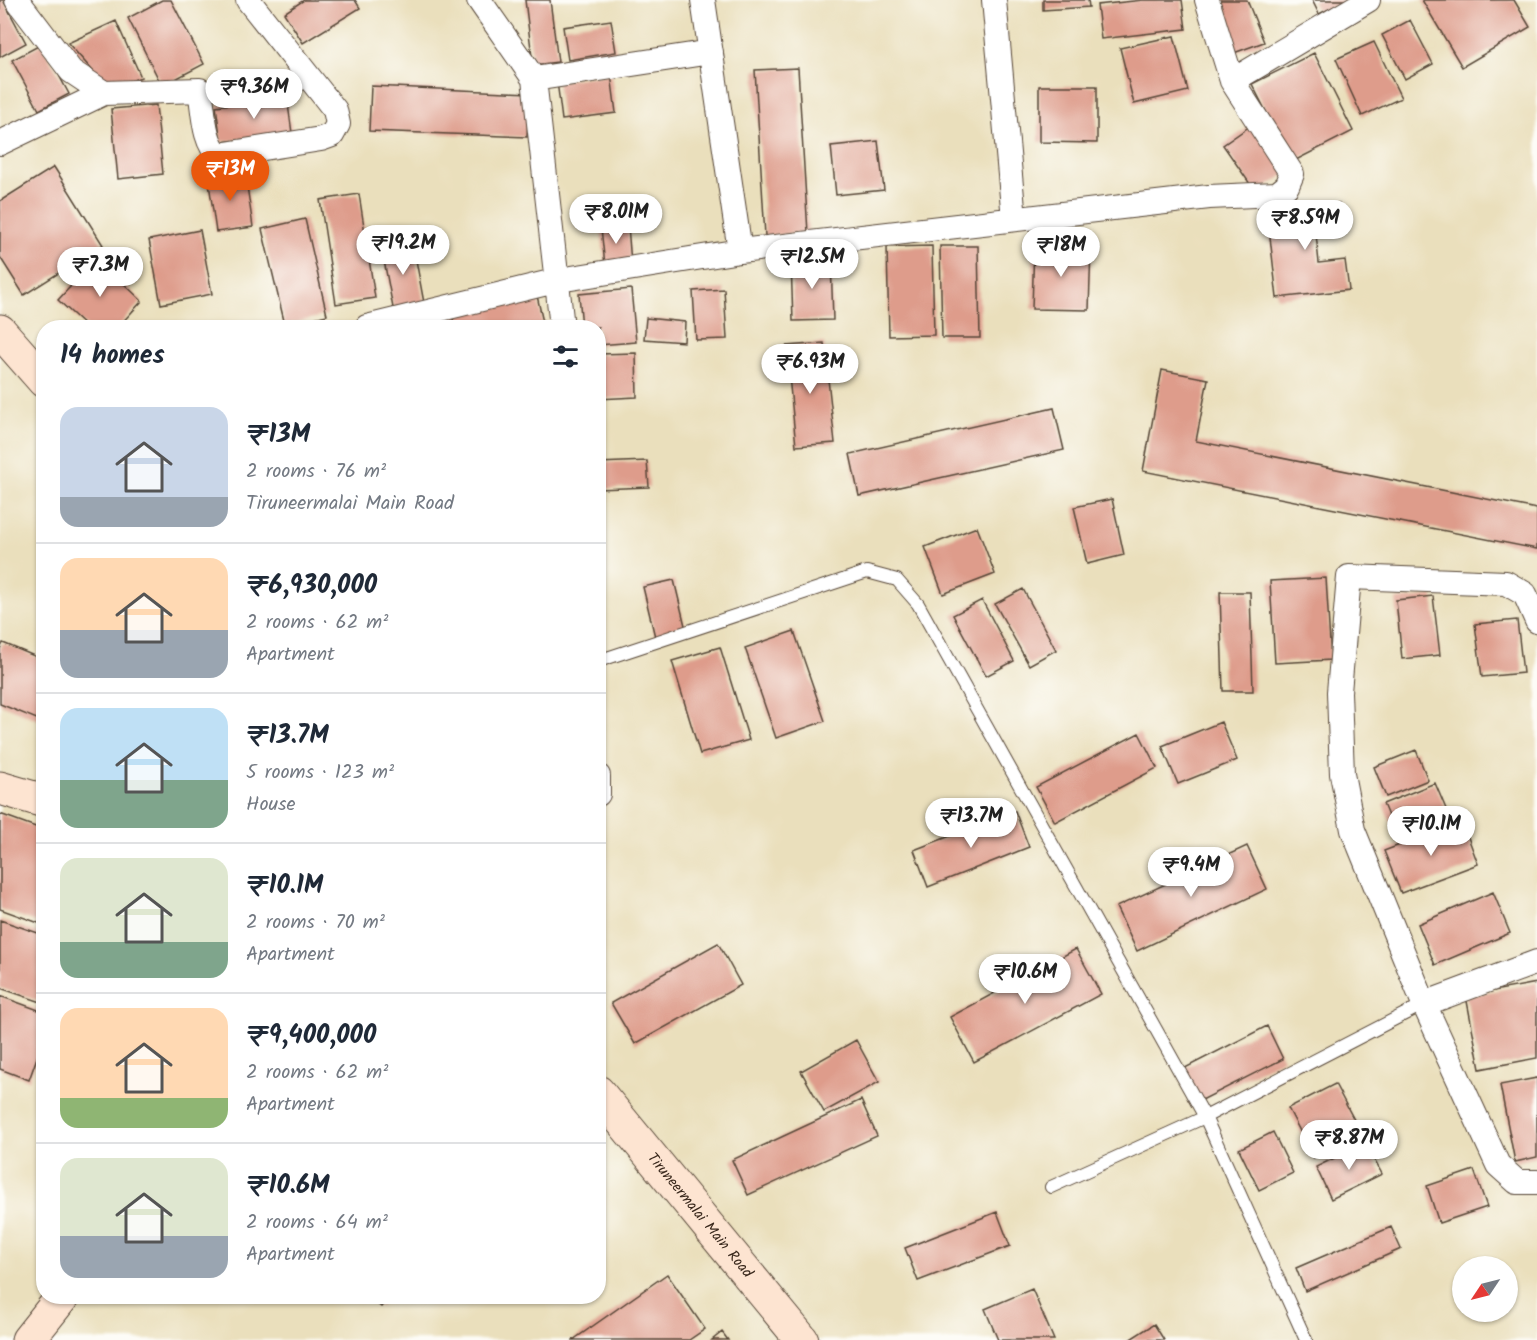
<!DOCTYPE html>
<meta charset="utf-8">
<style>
body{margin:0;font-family:Kalam,sans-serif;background:#f2f2f3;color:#1f2937;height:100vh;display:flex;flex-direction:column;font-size:22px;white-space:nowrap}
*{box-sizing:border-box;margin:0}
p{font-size:20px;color:#747a83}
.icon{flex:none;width:33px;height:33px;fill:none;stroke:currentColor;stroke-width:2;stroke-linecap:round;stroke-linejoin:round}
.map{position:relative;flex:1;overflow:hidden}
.sheet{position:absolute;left:36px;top:320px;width:570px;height:984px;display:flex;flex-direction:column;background:#fff;border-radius:24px;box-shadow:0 2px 4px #0004}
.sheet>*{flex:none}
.needle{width:39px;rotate:235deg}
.buttons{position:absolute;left:1452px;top:1256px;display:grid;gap:12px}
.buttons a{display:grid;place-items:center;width:66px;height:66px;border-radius:50%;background:#fff;box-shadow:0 2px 4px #0004;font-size:30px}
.price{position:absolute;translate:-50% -51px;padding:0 14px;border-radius:21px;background:#fff;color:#222;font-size:20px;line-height:39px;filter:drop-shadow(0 2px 3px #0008)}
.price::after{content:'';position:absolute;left:50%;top:36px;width:18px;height:14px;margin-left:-9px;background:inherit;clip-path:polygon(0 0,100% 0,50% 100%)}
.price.current{background:#ea580c;color:#fff}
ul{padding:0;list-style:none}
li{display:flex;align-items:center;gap:18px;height:150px;padding:0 24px}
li+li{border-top:2px solid #e0e1e3}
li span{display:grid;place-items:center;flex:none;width:168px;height:120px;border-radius:18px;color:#555}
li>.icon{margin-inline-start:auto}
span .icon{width:72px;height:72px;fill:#fffc;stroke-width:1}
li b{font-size:26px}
h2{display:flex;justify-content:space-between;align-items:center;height:72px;padding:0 24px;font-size:26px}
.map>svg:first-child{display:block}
</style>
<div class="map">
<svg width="1537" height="1340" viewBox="0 0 1537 1340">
<rect width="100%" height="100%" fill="#fdfcf7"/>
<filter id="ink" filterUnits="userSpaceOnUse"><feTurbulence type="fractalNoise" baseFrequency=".0167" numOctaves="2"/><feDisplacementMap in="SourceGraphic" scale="12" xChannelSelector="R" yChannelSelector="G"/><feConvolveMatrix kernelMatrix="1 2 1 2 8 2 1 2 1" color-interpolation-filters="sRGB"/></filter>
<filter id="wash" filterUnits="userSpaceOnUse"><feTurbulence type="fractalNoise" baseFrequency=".008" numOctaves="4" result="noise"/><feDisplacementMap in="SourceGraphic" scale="24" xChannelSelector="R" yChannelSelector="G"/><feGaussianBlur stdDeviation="1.35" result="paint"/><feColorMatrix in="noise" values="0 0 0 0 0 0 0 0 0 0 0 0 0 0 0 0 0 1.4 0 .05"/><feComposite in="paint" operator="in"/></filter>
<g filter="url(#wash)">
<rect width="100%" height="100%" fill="#eadfbc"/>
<g id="blocks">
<!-- building -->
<path fill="#de9c8b" d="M0 0H3L26 43 0 57Z
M162 0H171L204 64 162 86 128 18Z
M304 0H355L360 8 303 43 284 13Z
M525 0H550L558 62 533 65Z
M1043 0H1088L1089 7 1043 10Z
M1143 0H1182L1186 29 1101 39 1097 5Z
M1210 0H1247L1264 42 1231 54Z
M1312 0H1347L1319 14Z
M1422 0H1514L1530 27 1462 67Z
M611 20 616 52 568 60 563 27Z
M1410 20 1433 64 1405 79 1382 35Z
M116 21 141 77 109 89 68 43Z
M1174 36 1188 91 1134 104 1120 48Z
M1374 42 1401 98 1362 116 1336 59Z
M42 44 69 94 39 110 12 60Z
M1314 53 1353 131 1292 162 1252 84Z
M798 68 808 233 765 236 755 70Z
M611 74 616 113 562 120 557 81Z
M371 86 529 93 527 137 369 131Z
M1039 86H1097V143L1039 142Z
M287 97 292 133 221 142 216 106Z
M156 105 163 174 118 179 111 109Z
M1253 124 1287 173 1257 194 1223 145Z
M878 141 884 190 836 195 831 146Z
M54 167 103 245 24 295 0 257V201Z
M245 172 253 227 216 232 208 176Z
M359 194 375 298 336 304 320 200Z
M1339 203 1342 231 1316 234 1319 263 1345 260 1349 290 1277 298 1267 211Z
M305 219 327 315 285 325 262 229Z
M628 226 631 263 605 265 601 228Z
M200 230 212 294 161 304 149 240Z
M413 244 424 303 393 308 382 250Z
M1034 245 1091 247 1089 310 1032 309Z
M932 246 934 335 889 336 887 247Z
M940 246H978L980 338H942Z
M97 258 142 301 118 327H87L58 300Z
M831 260 833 320 793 321 791 261Z
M631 289 636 342 598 345V327H582L579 294Z
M724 289 727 339 696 340 693 291Z
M536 291 544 327H455L451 311Z
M646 318 685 322 684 342 644 339Z
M824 343 835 443 796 446 786 346Z
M636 353 637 397 598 399V354Z
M1162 370 1208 379 1196 441 1537 509V549L1143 471Z
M1054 408 1064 450 859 496 850 454Z
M647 461 649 487 598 489V463Z
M1112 499 1124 555 1087 564 1074 507Z
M977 527 995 574 943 594 925 547Z
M1326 578 1331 660 1275 663 1270 581Z
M674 580 686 630 655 637 643 587Z
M1023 589 1056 650 1029 665 995 604Z
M1220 592H1250L1253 691H1223Z
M1433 596 1440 655 1402 659 1396 600Z
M982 600 1014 661 986 676 953 615Z
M1517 620 1523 673 1482 677 1475 624Z
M794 631 825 721 776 738 745 648Z
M3 643 44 660V722L0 704V649Z
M720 647 749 740 700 754 672 661Z
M1221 722 1237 760 1178 784 1162 746Z
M1139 733 1157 768 1055 822 1036 787Z
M1416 750 1428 780 1386 797 1374 767Z
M1435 783 1449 816 1397 838 1383 804Z
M1015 811 1029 847 928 887 914 850Z
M0 814 44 830V925L0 909Z
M1462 821 1478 864 1401 893 1384 851Z
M1247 846 1267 889 1137 951 1116 907Z
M1493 892 1510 933 1435 965 1418 924Z
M0 920 44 935V1003L0 988Z
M718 943 741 985 635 1044 611 1003Z
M1076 949 1101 994 974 1062 950 1017Z
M1537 983V1058L1480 1069 1466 996Z
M0 996 44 1012V1038L29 1080 0 1069Z
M1267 1026 1283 1059 1200 1101 1183 1069Z
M856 1040 879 1082 824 1112 801 1071Z
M1537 1078V1157L1515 1162 1500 1085Z
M1335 1084 1361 1133 1314 1158 1288 1108Z
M861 1100 877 1136 748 1195 732 1160Z
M1273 1132 1293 1173 1259 1190 1239 1149Z
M1365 1143 1382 1174 1331 1199 1316 1167Z
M1474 1170 1487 1207 1439 1223 1427 1186Z
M997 1212 1010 1246 918 1281 905 1248Z
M1391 1227 1401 1249 1305 1291 1296 1268Z
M667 1274 705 1329 689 1340H573Z
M1032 1289 1054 1340H998L985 1309Z
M367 1296H390L381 1307Z
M1154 1324 1164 1340H1129Z
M722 1332 728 1340H712Z"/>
</g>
</g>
<g filter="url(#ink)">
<use href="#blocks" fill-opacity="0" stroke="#554536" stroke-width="1.5"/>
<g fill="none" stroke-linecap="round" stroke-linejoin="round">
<!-- lane casing -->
<g stroke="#554536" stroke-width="14">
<path id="lane" d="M598 661 867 572 897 580 918 604 1205 1117 1306 1340
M1051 1187 1205 1117 1424 1004"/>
</g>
<!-- street casing -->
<g stroke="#554536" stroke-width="26">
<path id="street" d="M17 0 71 71 104 93 200 90C204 111 203 142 219 155L321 139 332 135 338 124 335 110 248 0
M479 0 534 79 711 52
M703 0 740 251
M994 0 1014 219
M1207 0 1232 81 1368 0
M534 79 562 327
M0 143 104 93
M367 327 559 280 740 251 1209 197 1277 194 1287 186 1292 174 1232 81
M1537 621 1525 594 1506 583 1349 577 1339 692 1342 774 1353 830 1424 1004 1498 1165 1517 1182H1537
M598 776V794
M1424 1004 1537 962"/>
</g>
<!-- secondary casing -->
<g stroke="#554536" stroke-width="35">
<g id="secondary">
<path d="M0 331 44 381"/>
<path d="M0 788 44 801"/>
<path id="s1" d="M598 1092 802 1340"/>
<path d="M28 1340 63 1296"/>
</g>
</g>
<!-- lane -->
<use href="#lane" stroke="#fff" stroke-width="12"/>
<!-- street -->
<use href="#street" stroke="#fff" stroke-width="24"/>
<!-- secondary -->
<use href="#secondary" stroke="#fde4d1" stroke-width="33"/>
</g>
</g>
<g text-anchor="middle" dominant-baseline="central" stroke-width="4.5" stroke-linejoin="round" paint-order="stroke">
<!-- street labels -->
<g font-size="15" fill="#3b2a1e" stroke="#fdfcf7">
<text stroke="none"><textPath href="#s1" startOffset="160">Tiruneermalai Main Road</textPath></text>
</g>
</g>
</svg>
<div class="buttons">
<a><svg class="needle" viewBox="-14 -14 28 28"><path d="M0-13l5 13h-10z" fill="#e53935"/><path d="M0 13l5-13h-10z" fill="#747a83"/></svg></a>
</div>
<b class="price" style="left:254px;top:120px">₹9.36M</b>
<b class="price current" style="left:230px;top:202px">₹13M</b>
<b class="price" style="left:616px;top:245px">₹8.01M</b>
<b class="price" style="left:1305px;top:251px">₹8.59M</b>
<b class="price" style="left:403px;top:276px">₹19.2M</b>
<b class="price" style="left:1061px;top:278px">₹18M</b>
<b class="price" style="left:812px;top:290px">₹12.5M</b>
<b class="price" style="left:100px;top:298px">₹7.3M</b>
<b class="price" style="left:810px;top:395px">₹6.93M</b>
<b class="price" style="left:971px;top:849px">₹13.7M</b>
<b class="price" style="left:1431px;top:857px">₹10.1M</b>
<b class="price" style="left:1191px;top:898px">₹9.4M</b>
<b class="price" style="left:1025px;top:1005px">₹10.6M</b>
<b class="price" style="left:1349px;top:1171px">₹8.87M</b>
<section class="sheet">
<h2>14 homes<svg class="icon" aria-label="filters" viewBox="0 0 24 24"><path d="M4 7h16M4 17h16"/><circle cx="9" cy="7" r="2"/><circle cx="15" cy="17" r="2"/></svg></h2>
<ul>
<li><span style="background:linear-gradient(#c9d6e8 75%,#9aa5b1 0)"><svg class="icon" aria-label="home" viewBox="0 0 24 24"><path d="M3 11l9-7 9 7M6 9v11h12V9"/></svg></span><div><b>₹13M</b><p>2 rooms · 76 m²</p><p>Tiruneermalai Main Road</p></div></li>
<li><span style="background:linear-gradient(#ffd9b3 60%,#9aa5b1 0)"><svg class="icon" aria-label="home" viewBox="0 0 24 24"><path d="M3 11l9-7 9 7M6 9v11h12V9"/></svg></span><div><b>₹6,930,000</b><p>2 rooms · 62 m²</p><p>Apartment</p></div></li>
<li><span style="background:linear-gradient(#bfe0f5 60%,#7fa58c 0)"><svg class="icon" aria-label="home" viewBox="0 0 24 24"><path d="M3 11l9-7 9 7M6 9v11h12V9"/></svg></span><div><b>₹13.7M</b><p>5 rooms · 123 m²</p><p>House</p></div></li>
<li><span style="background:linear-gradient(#dfe7d0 70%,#7fa58c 0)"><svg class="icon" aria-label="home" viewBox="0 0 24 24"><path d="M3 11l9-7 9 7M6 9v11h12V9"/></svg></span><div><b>₹10.1M</b><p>2 rooms · 70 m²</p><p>Apartment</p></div></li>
<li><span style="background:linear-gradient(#ffd9b3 75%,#8fb573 0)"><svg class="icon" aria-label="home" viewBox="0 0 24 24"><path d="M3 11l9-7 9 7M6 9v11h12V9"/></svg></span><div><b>₹9,400,000</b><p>2 rooms · 62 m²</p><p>Apartment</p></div></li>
<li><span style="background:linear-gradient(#dfe7d0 65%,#9aa5b1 0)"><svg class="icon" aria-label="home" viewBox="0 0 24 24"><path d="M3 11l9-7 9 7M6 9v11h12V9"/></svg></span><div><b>₹10.6M</b><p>2 rooms · 64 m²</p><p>Apartment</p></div></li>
</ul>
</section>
</div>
